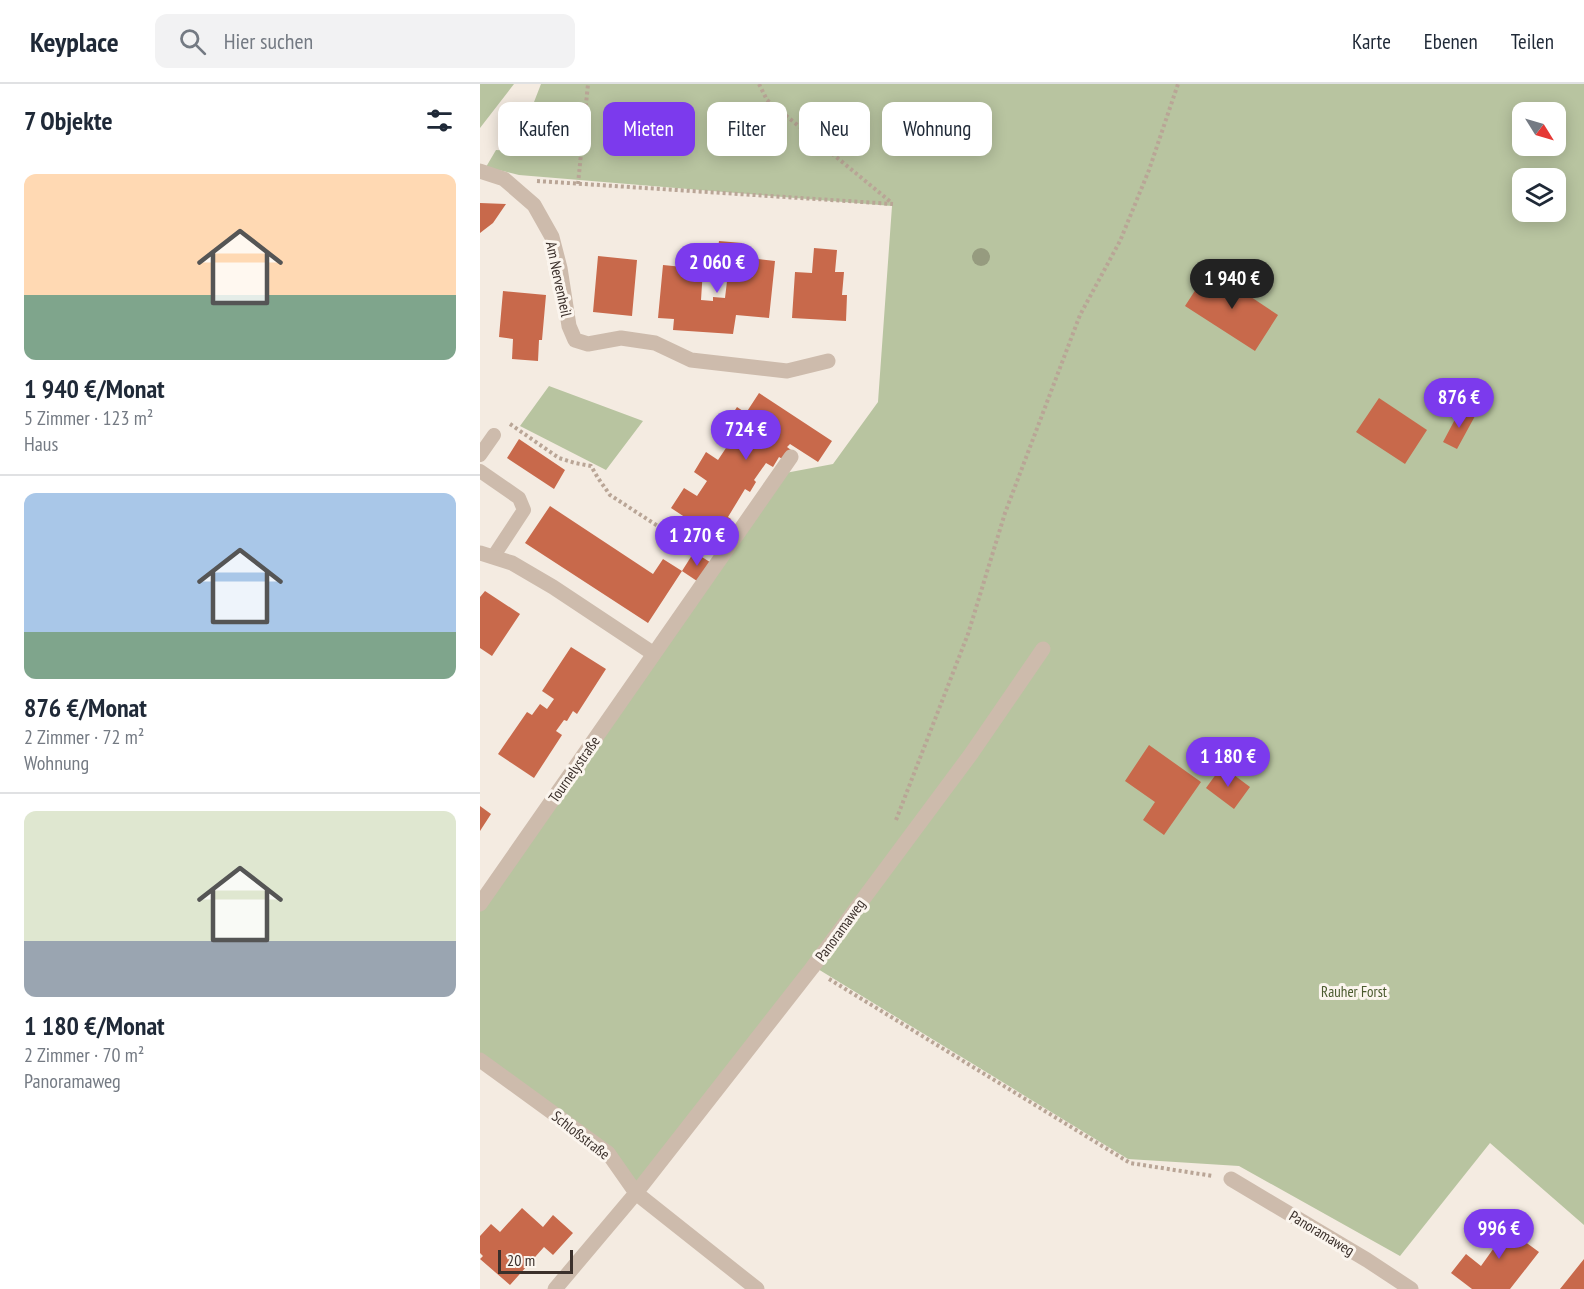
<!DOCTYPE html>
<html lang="de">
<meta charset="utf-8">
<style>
body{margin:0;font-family:"PT Sans Narrow",sans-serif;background:#f2f2f3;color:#1f2937;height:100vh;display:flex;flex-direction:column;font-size:22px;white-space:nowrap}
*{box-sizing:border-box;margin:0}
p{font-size:20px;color:#747a83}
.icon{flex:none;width:33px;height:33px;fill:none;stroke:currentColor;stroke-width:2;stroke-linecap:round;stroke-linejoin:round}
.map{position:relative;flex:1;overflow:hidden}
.sheet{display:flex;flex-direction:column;background:#fff;width:480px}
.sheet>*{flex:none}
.banner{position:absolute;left:18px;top:18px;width:570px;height:54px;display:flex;gap:12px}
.needle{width:39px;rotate:127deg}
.controls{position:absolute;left:1032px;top:18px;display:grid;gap:12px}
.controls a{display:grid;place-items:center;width:54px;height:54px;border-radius:12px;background:#fff;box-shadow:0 3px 15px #0003;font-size:30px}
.scale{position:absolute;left:18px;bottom:15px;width:75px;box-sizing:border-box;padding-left:6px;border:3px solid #3b302b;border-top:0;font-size:16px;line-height:21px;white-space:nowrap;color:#3b302b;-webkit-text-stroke:4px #fbf5ee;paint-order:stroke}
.price{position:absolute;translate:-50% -51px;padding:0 14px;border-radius:21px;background:#7c3aed;color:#fff;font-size:20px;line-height:39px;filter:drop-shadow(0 2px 3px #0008)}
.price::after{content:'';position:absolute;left:50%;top:36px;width:18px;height:14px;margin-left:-9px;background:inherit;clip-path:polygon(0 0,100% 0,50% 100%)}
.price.on{background:#222;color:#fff}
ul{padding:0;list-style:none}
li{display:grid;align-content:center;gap:12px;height:318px;padding:0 24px}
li+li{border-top:2px solid #e0e1e3}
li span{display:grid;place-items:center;height:186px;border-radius:12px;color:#555}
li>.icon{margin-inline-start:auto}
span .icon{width:108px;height:108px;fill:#fffc;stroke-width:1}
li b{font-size:26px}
h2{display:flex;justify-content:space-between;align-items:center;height:72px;padding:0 24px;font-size:26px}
.chip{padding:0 21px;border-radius:12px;background:#fff;box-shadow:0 3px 15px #0003;font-size:21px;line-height:54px}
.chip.on{background:#7c3aed;color:#fff}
header{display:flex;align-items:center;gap:36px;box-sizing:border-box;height:84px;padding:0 30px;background:#fff;border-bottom:2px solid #e0e1e3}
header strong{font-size:28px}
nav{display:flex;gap:33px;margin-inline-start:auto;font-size:21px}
.search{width:420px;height:54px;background:#f2f2f3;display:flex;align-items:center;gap:15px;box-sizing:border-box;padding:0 21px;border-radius:12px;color:#747a83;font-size:22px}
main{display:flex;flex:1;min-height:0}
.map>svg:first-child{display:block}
</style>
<header>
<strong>Keyplace</strong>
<div class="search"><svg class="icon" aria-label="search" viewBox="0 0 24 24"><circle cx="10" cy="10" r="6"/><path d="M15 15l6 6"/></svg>Hier suchen</div>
<nav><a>Karte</a><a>Ebenen</a><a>Teilen</a></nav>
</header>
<main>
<section class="sheet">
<h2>7 Objekte<svg class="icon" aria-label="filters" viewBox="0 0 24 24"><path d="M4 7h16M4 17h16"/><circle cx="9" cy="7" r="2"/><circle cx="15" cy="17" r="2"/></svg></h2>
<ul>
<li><span style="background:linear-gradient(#ffd9b3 65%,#7fa58c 0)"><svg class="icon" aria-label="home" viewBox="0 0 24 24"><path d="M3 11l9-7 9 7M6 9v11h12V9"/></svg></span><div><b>1 940 €/Monat</b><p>5 Zimmer · 123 m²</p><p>Haus</p></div></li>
<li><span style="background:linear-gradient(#a9c7e8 75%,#7fa58c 0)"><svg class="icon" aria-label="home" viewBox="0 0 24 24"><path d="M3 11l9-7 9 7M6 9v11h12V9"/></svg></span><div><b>876 €/Monat</b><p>2 Zimmer · 72 m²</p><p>Wohnung</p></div></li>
<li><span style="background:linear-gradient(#dfe7d0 70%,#9aa5b1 0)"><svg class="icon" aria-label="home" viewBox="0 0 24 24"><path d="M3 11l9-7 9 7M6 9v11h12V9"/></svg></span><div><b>1 180 €/Monat</b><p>2 Zimmer · 70 m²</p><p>Panoramaweg</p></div></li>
</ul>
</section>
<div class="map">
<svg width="1104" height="1205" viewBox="0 0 1104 1205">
<rect width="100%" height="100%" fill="#f4ebe1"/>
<!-- green -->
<path fill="#b8c4a0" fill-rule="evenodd" d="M0 0H34L0 44Z
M61 0H1104V1141L1010 1059 920 1172 759 1082 648 1075 333 882 156 1109 128 1069 0 976V820L300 390 353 380 398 318 412 122 39 91 6 83 16 66 35 67ZM1042 28H1076V62H1042ZM1042 94H1076V128H1042Z
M69 302 163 337 126 386 40 342Z"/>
<!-- building -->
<path fill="#c8694b" d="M0 119 26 120 13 139 0 149Z
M239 157 262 159V173L295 177 289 234 256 231 253 250 193 246 194 235 178 234 183 181 223 185 221 216 233 217V213L245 214 250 172 237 170Z
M334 164 357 166 355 188H364L362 211H367L366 237 312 234 315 188 332 189Z
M118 172 157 176 152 232 113 228Z
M729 185 798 231 775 267 705 222Z
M23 207 66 211 62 256H59L58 277 32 275 33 255 19 253Z
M279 309 352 357 338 378 310 360 307 363 311 366 304 376 299 373 293 383 286 379 274 396 276 398 270 408 265 405 248 433 251 435 244 445 241 443 235 453 191 424 204 404 217 412 227 397 214 388 226 368 238 376 252 355 241 348 257 323 266 329Z
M899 314 947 346 925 380 876 348Z
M981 324 995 332 977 365 963 358Z
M39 355 85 386 74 405 27 374Z
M70 422 173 490 183 475 202 487 168 539 45 459Z
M214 468 233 480 220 499 202 487Z
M5 507 40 530 12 572 0 564V513Z
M91 563 126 585 97 630 93 627 87 637 84 636 76 647 82 651 54 694 18 670 47 628 52 631 60 620 67 625 74 615 62 607Z
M669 661 721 698 684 751 663 736 675 718 645 697Z
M742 682 770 703 754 725 726 704Z
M0 722 11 730 0 747Z
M42 1124 63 1143 73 1131 93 1149 73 1171 64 1163 30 1201 0 1175 3 1172 0 1169V1152L11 1140 20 1148Z
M1031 1126 1046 1146 1040 1154 1059 1168 1030 1205H992L971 1189 986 1170 1001 1182 1026 1147 1018 1133Z
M1104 1175V1205H1080Z"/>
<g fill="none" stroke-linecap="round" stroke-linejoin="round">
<!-- path -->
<path stroke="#b9a596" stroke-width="4" stroke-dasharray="3 3" stroke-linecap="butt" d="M279 0 287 16 412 119
M57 97 413 120
M98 100 108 0
M30 340 79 374 95 379 111 382 118 394 130 411 221 470
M416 736 488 550 525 429 600 231 640 157 669 86 698 0
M349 895 650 1079 733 1092"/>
<!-- service -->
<path stroke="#cdbbac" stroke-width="14" d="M0 371 14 351
M0 387 39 414 44 426 13 473"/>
<!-- minor -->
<path stroke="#cdbbac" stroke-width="15" d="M0 87 24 95 54 121 72 153 80 184 89 242 95 256 108 260 141 254 175 259 211 276 307 287 348 277
M0 469 32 479 73 503 174 570
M0 820 311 373
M0 976 128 1069 156 1109 277 1205
M751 1095 887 1176 931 1205
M75 1205 156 1109 332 884 491 670 563 565"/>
</g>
<!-- trees -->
<circle fill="#969b7f" cx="501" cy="173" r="9"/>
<g text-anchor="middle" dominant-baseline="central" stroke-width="6" stroke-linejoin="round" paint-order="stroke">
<!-- street labels -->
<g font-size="15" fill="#3b302b" stroke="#fbf5ee">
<text transform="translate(79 195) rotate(78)">Am Nervenheil</text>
<text transform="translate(94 685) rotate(-55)">Tournelystraße</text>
<text transform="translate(360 846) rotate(-54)">Panoramaweg</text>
<text transform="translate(101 1051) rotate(38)">Schloßstraße</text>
<text transform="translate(842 1149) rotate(31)">Panoramaweg</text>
</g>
<!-- park labels -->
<g font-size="15" fill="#4a5a2e" stroke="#fbf5ee">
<text x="874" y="907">Rauher Forst</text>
</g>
</g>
</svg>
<div class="controls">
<a><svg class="needle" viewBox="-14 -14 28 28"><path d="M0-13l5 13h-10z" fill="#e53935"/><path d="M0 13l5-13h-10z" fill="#747a83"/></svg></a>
<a><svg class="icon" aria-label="layers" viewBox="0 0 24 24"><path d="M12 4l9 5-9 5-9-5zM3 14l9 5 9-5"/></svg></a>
</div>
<div class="scale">20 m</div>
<b class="price" style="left:237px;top:210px">2 060 €</b>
<b class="price on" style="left:752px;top:226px">1 940 €</b>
<b class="price" style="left:979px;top:345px">876 €</b>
<b class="price" style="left:266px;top:377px">724 €</b>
<b class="price" style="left:217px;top:483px">1 270 €</b>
<b class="price" style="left:748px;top:704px">1 180 €</b>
<b class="price" style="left:1019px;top:1176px">996 €</b>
<div class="banner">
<a class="chip">Kaufen</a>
<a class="chip on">Mieten</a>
<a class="chip">Filter</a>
<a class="chip">Neu</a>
<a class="chip">Wohnung</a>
</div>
</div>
</main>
